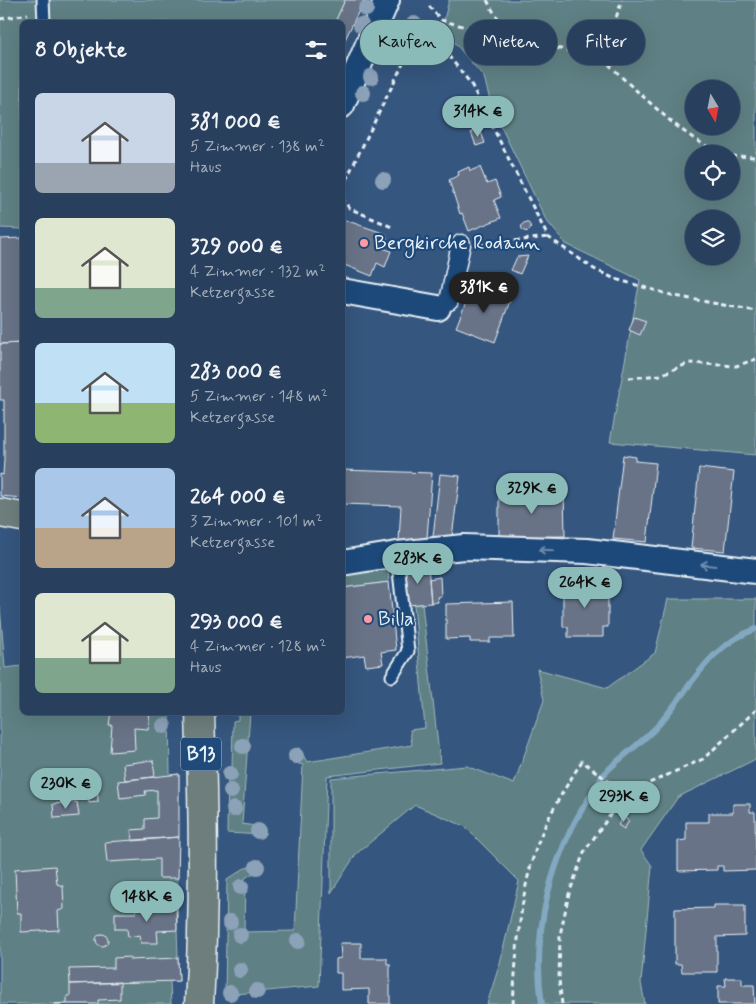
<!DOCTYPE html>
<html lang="de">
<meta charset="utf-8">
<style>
body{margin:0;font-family:Mynerve,sans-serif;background:#304764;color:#f1f3f6;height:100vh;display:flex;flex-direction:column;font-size:19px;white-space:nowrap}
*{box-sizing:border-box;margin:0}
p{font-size:16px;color:#a5afbc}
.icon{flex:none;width:28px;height:28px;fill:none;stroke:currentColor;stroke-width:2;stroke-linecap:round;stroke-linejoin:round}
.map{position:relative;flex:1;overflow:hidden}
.side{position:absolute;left:20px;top:20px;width:325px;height:695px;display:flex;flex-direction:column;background:#28405e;border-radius:8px;box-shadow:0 5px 20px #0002,0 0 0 1px #445973}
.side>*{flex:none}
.hud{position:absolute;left:360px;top:20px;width:320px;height:45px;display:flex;gap:10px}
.needle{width:32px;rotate:170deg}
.controls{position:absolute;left:685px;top:80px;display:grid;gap:10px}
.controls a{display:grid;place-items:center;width:55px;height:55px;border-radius:50%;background:#28405e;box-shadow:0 5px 20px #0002,0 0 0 1px #445973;font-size:25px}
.price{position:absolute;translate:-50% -42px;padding:0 11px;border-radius:18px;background:#8bbbb9;color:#111;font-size:16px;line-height:32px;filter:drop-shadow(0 1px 2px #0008)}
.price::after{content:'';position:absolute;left:50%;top:30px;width:15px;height:11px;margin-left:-8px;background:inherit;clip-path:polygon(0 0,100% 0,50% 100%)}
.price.on{background:#222;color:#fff}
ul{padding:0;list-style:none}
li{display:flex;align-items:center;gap:15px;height:125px;padding:0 15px}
li span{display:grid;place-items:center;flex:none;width:140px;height:100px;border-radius:8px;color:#555}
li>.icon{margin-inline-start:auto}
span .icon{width:60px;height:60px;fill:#fffc;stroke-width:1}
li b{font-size:21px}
h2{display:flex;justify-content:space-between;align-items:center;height:60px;padding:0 15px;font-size:21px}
.tag{padding:0 18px;border-radius:22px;background:#28405e;box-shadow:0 5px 20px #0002,0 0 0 1px #445973;font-size:18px;line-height:45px}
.tag.on{background:#8bbbb9;color:#111}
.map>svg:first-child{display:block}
</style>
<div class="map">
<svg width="756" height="1004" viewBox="0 0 756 1004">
<rect width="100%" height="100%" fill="#35567e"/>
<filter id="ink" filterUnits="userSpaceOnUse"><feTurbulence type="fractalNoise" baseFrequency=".02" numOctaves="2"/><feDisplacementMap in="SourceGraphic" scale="10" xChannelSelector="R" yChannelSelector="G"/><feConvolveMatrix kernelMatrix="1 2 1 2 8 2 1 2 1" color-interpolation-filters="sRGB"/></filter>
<g filter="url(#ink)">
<!-- green -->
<path fill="#5e8084" stroke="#a3b8be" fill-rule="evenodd" d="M0 0H345L335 22H22V229L0 228Z
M449 0H756V455L610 442 640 280 566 244 546 220 492 108 484 77 442 28ZM694 89H731V126H694ZM694 154H731V191H694ZM694 219H731V256H694Z
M388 569 389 582 343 588 342 575Z
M668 599H756V759L678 797 641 850 652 866 641 983 645 1004H487L500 963 519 881 464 826 415 805 356 854 331 893V778L467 766 514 784 544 700 537 669 607 688 655 653Z
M414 604H422L440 763 327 776 319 986 225 995 227 880 243 869 259 863 261 869 245 878 244 932 295 931 303 765 289 761 293 749 299 748 307 762 412 745 410 730 425 728Z
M0 606 5 668 22 666V712L169 713 170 775 179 774 177 930 179 981H170L171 1004H0Z
M238 713H250L242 824 263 827 262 835 227 833 228 770H232L233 721 238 720Z"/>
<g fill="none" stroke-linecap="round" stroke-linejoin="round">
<!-- stream -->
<path stroke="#83a8c1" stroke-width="6" d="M542 1004C531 933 551 855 591 795 596 787 601 777 608 770 625 753 645 741 661 722 691 687 709 645 756 629"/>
</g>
<!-- building -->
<path fill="#677387" stroke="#e8f1f8" d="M345 0H364L342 46V22H335Z
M480 129 485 143 476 146 471 132Z
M469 167 470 171 480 167 487 184 495 181 501 197 494 200 501 218 469 231 462 213 460 214 449 180 459 175 458 172Z
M342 219 386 234 387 238 383 248 391 251 385 267 377 263 372 276 342 264Z
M521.5 227a4.5 4.5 0 1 1 9 0a4.5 4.5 0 1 1-9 0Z
M22 238V343L0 344V239Z
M528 256 520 274 511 270 517 257Z
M478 286 511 298 495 342 456 327 467 300 472 302Z
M634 317 646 321 640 335 629 330Z
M22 343V498L0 496V474L3 475 4 460V400H0V344Z
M623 455 636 457 635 461 656 463 647 542 613 539Z
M699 468 734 472 725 551 691 548Z
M342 470 432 473 427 538 399 541 401 506 342 504Z
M440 474 460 476 452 537H433Z
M542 490H564L565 536 499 537V491H521L522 503 542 502Z
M428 565 431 603 408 605 405 568Z
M440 577 441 596 437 597 438 602 431 603 429 579Z
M578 579H592V586H608V627H603V637H568V627H563V585H577Z
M389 582 396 650 381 652 383 664 366 666 364 655 342 658V588Z
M513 602 514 638H490V642H470V638L446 639V604Z
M111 712H150L148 729 134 728 135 750 110 752 112 725H109Z
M153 760 155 777 125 780 123 764Z
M179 774V837L132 841 131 830 145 829V819L157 818V790L145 791 146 795 120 798 118 781Z
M97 783 98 802 89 803 88 784Z
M77 802 79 816 54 818 53 804Z
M733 804H750V812H755L756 870 723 871V866H717V870L678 871V841L686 840V822H709V813H733Z
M623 817 629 821 624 829 618 825Z
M179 837 178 878H159V859L107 862 105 842Z
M55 866 57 884 63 886 64 909 58 911 59 930 21 932V913H17L15 869Z
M714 905H745V936L717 937V972H682L681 964H675V909L714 908Z
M176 907 177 930 157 931 158 943H141L140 935 128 937 127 929H115V913H136V908Z
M96 940a6 6 0 1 1 12 0a6 6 0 1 1-12 0Z
M340 943H361V958H387V964H390V1004H369V989L341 990V973H336V959L341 958Z
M130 957V960L178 958 179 981 70 984 69 969 114 968V958Z
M725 978H742V985H754L755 1004H718V986H726Z
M120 982V999L98 1000V1004H54L67 1003V996H70V984Z"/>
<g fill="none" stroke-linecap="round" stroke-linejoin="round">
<!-- service casing -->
<g stroke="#e8f1f8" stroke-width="15">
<path id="service" d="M43 0 44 22
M392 676 408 651 397 554"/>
</g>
<!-- pedestrian casing -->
<g stroke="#e8f1f8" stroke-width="21">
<path id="pedestrian" d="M449 301 461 244"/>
</g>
<!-- minor casing -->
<g stroke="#e8f1f8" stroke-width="28">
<path id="minor" d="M342 105 387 0
M342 291 438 308
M342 563 397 554 464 547 587 551 756 571"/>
</g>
<!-- primary casing -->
<g stroke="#e8f1f8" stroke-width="31">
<path id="primary" d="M0 513 22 517
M199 1004C205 907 203 810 200 712"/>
</g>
<!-- path -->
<path stroke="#e8f1f8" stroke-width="3" stroke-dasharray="5 4" stroke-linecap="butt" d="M487 0C513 51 536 40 584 55 589 56 597 57 602 60 611 65 620 76 628 83 658 109 687 141 725 154
M429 6 441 20 494 35 505 29
M0 19 28 14
M602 60 622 0
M731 156 756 157
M342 188 418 33 428 30 471 84 548 237 594 269 615 279 675 296 756 311
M342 197 349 208 392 227
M479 245 548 237
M629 378 660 375 689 363 736 366 756 359
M625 794 703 759 756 710
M513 1004C517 946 520 878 546 824 556 802 569 782 582 761L625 794
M562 1004 559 980 560 935 569 894 584 852 625 794"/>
<!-- service -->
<use href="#service" stroke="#1f4a7a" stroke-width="11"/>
<!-- pedestrian -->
<use href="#pedestrian" stroke="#1f4a7a" stroke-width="18"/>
<!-- minor -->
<use href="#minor" stroke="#1f4a7a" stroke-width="24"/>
<!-- primary -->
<use href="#primary" stroke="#6d7e7c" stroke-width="28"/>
</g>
<!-- trees -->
<g fill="#8ca2b8">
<circle cx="366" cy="9" r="8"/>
<circle cx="414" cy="24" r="8"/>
<circle cx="361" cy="25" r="8"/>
<circle cx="382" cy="47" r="8"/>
<circle cx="371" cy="77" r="8"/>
<circle cx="363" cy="93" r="8"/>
<circle cx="383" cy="180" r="8"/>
<circle cx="164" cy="726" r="8"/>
<circle cx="243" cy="746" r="8"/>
<circle cx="296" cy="756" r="8"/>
<circle cx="230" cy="774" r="8"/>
<circle cx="231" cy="791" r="8"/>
<circle cx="234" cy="809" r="8"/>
<circle cx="258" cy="831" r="8"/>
<circle cx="257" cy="867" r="8"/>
<circle cx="241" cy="887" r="8"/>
<circle cx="230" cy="922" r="8"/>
<circle cx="240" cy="935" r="8"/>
<circle cx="298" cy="941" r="8"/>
<circle cx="240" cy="970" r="8"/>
<circle cx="257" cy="991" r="8"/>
<circle cx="230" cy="993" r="8"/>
</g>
<!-- one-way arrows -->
<defs><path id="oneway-shaft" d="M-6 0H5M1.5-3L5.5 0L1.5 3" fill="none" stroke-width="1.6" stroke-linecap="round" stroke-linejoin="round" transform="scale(1.25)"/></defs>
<g stroke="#6f8dac">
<use href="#oneway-shaft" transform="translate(546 550) rotate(-178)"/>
<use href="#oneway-shaft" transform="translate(708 565) rotate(-173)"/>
</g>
</g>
<!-- markers -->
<g fill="#ff9aa2" stroke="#1f4a7a" stroke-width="2">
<circle cx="364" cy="243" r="5"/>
<circle cx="368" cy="619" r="5"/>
</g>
<g text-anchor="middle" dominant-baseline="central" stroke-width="4.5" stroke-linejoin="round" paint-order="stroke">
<!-- shield labels -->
<rect fill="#1f4a7a" stroke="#acbfd2" stroke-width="1" x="181" y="737.5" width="40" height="33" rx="4"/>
<g font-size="19" font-weight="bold" fill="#e8f1f8">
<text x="201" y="754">B13</text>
</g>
<!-- poi labels -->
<g font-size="20" fill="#e8f1f8" stroke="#1f4a7a" text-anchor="start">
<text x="374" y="243">Bergkirche Rodaun</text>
<text x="378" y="619">Billa</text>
</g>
</g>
</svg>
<div class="controls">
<a><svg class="needle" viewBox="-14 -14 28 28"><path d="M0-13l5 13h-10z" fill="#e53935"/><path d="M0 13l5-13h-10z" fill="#a5afbc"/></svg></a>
<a><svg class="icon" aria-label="locate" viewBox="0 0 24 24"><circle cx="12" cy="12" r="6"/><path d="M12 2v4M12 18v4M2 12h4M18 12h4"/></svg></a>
<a><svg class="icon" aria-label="layers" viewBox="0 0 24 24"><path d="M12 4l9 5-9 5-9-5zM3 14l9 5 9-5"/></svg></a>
</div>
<b class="price" style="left:478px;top:138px">314K €</b>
<b class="price on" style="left:484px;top:314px">381K €</b>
<b class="price" style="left:532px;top:515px">329K €</b>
<b class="price" style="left:418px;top:585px">283K €</b>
<b class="price" style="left:585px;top:609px">264K €</b>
<b class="price" style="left:66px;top:810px">230K €</b>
<b class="price" style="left:624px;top:823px">293K €</b>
<b class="price" style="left:147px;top:923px">148K €</b>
<div class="hud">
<a class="tag on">Kaufen</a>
<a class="tag">Mieten</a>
<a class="tag">Filter</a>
</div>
<section class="side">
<h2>8 Objekte<svg class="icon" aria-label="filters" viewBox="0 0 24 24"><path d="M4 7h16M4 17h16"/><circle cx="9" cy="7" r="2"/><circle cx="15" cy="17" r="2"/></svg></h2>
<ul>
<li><span style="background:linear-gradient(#c9d6e8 70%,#9aa5b1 0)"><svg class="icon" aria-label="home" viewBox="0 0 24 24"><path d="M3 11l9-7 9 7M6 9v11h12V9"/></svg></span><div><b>381 000 €</b><p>5 Zimmer · 138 m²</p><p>Haus</p></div></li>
<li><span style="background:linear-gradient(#dfe7d0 70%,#7fa58c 0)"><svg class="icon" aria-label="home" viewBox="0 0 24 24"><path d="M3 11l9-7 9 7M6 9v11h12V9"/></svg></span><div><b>329 000 €</b><p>4 Zimmer · 132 m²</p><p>Ketzergasse</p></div></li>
<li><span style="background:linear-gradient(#bfe0f5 60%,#8fb573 0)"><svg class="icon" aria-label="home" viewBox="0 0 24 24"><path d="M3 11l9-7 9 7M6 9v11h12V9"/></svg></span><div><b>283 000 €</b><p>5 Zimmer · 148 m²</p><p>Ketzergasse</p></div></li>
<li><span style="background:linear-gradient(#a9c7e8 60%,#b9a48a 0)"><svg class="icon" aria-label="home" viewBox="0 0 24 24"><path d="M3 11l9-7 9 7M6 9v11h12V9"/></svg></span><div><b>264 000 €</b><p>3 Zimmer · 101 m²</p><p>Ketzergasse</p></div></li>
<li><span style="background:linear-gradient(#dfe7d0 65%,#7fa58c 0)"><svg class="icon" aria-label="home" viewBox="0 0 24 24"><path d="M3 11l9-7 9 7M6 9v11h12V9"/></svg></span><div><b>293 000 €</b><p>4 Zimmer · 128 m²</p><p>Haus</p></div></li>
</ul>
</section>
</div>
